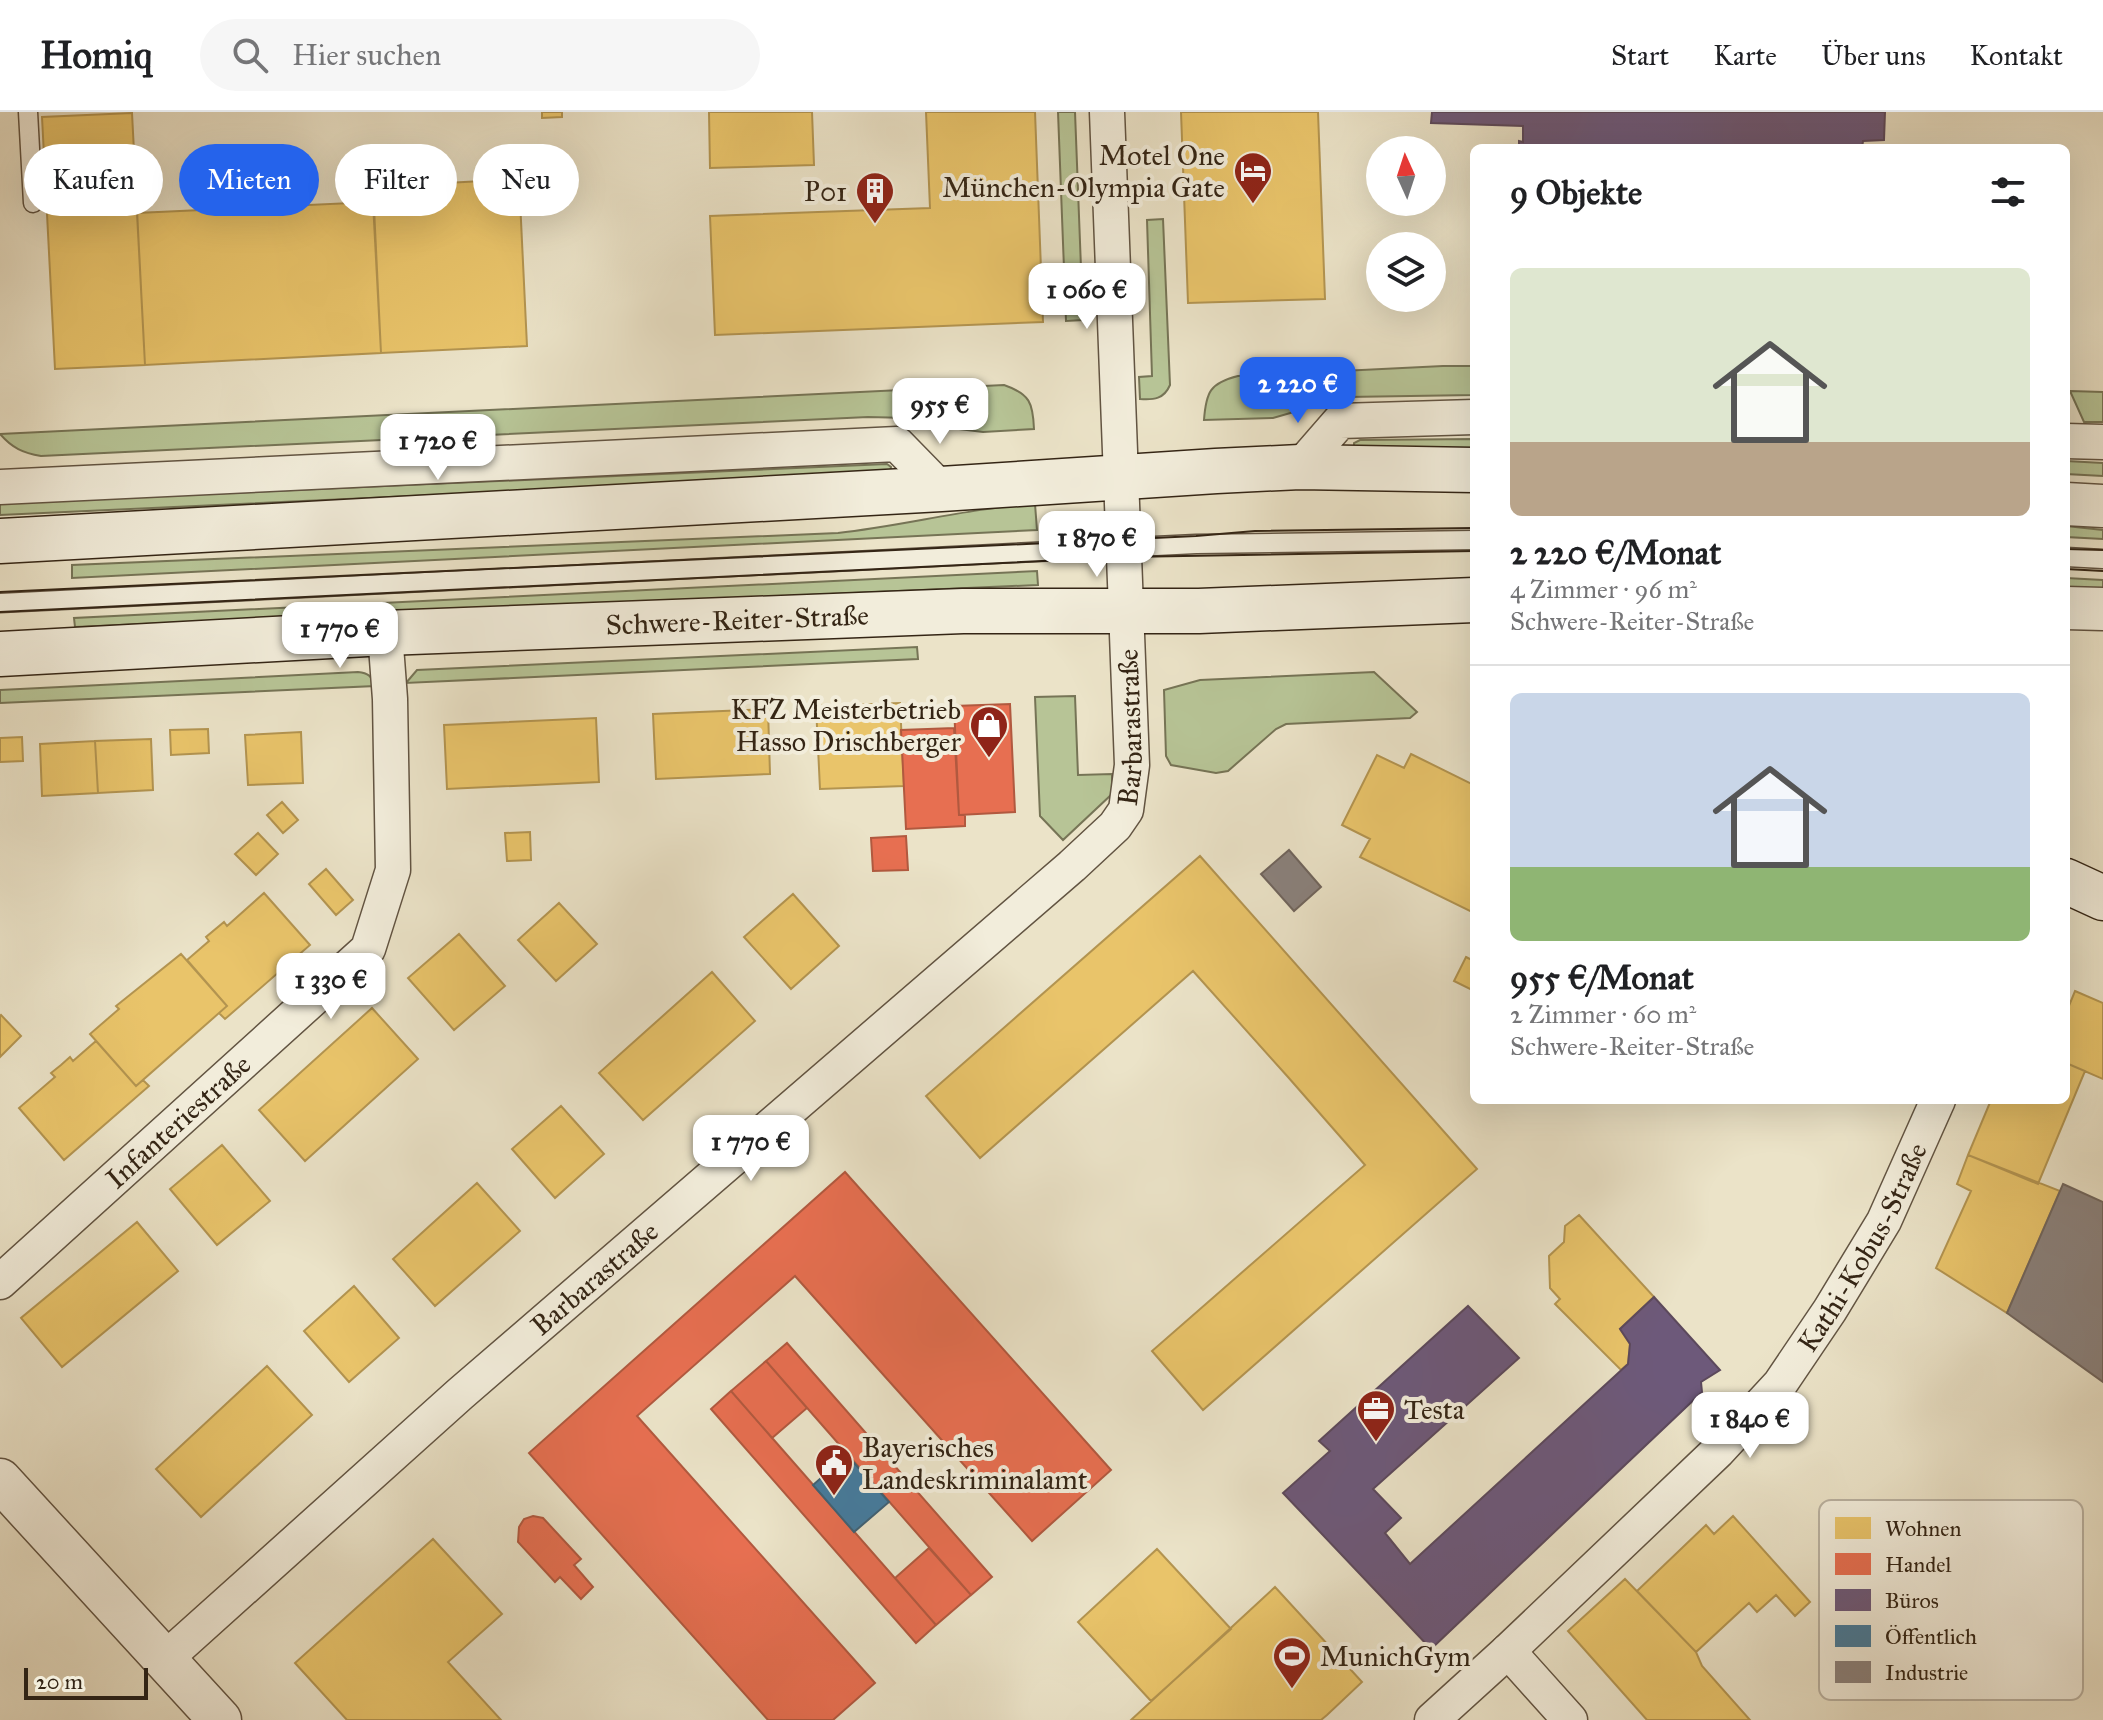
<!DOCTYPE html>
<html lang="de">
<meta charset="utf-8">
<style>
body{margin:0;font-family:"IM FELL Great Primer",serif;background:#f6f6f6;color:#202124;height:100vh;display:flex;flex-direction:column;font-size:30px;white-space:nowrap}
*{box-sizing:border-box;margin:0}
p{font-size:26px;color:#757577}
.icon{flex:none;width:44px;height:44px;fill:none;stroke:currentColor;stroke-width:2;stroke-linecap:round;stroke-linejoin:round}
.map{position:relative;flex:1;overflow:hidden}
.panel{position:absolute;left:1470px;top:32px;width:600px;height:960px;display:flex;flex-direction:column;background:#fff;border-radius:12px;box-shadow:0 8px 32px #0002}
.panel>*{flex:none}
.top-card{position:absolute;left:24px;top:32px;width:760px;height:72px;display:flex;gap:16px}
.needle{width:52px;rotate:357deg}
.buttons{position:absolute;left:1366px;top:24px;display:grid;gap:16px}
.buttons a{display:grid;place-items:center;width:80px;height:80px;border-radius:50%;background:#fff;box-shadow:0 8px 32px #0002;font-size:40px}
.scale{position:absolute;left:24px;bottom:20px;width:124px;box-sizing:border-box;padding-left:8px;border:4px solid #342515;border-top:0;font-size:22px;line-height:28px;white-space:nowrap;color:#342515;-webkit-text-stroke:6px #f2eddb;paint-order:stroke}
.price{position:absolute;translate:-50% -68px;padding:0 18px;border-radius:16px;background:#fff;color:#222;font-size:26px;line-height:52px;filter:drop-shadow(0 2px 4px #0008)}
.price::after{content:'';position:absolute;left:50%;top:48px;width:24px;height:18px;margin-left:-12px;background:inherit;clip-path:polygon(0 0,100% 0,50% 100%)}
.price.active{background:#2563eb;color:#fff}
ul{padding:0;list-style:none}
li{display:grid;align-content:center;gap:16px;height:424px;padding:0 40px}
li+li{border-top:2px solid #e0e0e0}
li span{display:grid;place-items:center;height:248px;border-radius:12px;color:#555}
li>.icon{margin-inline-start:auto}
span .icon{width:144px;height:144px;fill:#fffc;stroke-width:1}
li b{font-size:34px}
h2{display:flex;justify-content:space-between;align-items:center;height:96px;padding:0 40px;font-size:34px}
.tag{padding:0 28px;border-radius:36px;background:#fff;box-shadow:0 8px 32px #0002;font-size:28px;line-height:72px}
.tag.active{background:#2563eb;color:#fff}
header{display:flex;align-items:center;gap:48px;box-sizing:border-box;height:112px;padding:0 40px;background:#fff;border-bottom:2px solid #e0e0e0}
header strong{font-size:38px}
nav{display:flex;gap:44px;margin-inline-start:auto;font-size:28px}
.search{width:560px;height:72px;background:#f6f6f6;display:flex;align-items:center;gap:20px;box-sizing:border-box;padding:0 28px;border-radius:44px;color:#757577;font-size:30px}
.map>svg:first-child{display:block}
</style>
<header>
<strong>Homiq</strong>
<div class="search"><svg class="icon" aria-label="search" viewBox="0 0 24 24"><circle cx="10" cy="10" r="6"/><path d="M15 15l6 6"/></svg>Hier suchen</div>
<nav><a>Start</a><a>Karte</a><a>Über uns</a><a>Kontakt</a></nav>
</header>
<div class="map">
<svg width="2103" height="1608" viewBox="0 0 2103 1608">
<rect width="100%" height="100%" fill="#ebe3c8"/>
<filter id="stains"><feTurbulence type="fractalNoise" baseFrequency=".0025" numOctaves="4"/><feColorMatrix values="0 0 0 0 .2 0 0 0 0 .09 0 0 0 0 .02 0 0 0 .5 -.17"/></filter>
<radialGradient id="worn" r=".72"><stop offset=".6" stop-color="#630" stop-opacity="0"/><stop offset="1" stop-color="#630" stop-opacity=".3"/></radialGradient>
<!-- green -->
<path fill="#b7c496" stroke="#767456" stroke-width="2" d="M1058 0H1075L1083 208 1066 209Z
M1163 107 1170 273C1164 287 1154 288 1140 287L1139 265 1152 264 1147 108Z
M1443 254H1474V283L1346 285 1273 306 1204 308C1206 280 1210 271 1238 264Z
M1004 273C1030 282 1033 291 1034 317L983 320 951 316 909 306 868 305 41 344C23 341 12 336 0 322Z
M2070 279 2103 280V310H2084Z
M1474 327V338L1354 336V331L1360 328Z
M2066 349 2103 351V364L2066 362Z
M887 352 891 355 890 360 846 364 0 403V391Z
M1035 392 1037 418 72 466V453L838 421C904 414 968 396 1035 392Z
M2066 414 2103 418V427L2066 425Z
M1037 459 1038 473 75 515 74 506Z
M2066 466 2103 468V480L2066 479Z
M917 535 918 547 406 571 417 558Z
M358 560C368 561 372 564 375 574L0 591V578Z
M1374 560 1417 600 1410 606 1286 612 1276 617 1228 659 1216 661 1171 653 1166 644 1164 578 1200 568Z
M1075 584 1078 663 1112 662V682L1063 728 1040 704 1035 585Z"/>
<!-- homes -->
<path fill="#e9c46a" stroke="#b39450" stroke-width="2" d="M542 0H562V5L542 6Z
M709 0H812L814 53 710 56Z
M926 0H1035L1043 210 715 223 710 104 930 96Z
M1181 0H1318L1325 187 1188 191Z
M132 1 145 253 55 257 42 5Z
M519 67 527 234 381 241 373 75Z
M373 90 381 241 145 253 137 101Z
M900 591 904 674 820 677 816 594Z
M768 597 770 662 656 667 653 602Z
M596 606 599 670 447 677 444 613Z
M208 617 209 641 171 643 170 618Z
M301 620 303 671 248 673 245 623Z
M22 625 23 649 0 650V626Z
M151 627 153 678 98 681 95 629Z
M95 629 98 681 42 684 40 632Z
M1411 642 1474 673V801L1360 745 1370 727 1342 713 1377 643 1404 656Z
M282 690 298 708 283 721 267 703Z
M530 720 531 748 507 749 505 721Z
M258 721 278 742 256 763 235 742Z
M1200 744 1477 1057 1203 1298 1152 1239 1365 1053 1288 965 1193 859 980 1046 926 984Z
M326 757 353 788 336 803 309 772Z
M264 781 310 833 225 907 219 901 227 894 187 848 209 829 206 825 224 810 227 814Z
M793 782 839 834 791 877 744 825Z
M559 791 597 832 556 869 518 828Z
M459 822 505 874 454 918 408 866Z
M181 842 227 894 136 974 90 922 119 897 116 894Z
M1466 845 1474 849V879L1454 869Z
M712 860 755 909 643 1008 599 961Z
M2075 879 2103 891V967L2066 951V901Z
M372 896 418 947 305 1049 259 998Z
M1 903 21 924 0 945V904Z
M96 929 136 974 143 968 149 974 64 1048 19 996 55 965 51 961 61 953 70 945 73 949Z
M2066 951 2085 959 2038 1072 1968 1043 1991 988H2066Z
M561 994 604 1042 555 1086 512 1037Z
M222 1033 270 1089 217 1133 170 1077Z
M1968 1043 2060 1079 2007 1201 1936 1156 1971 1079 1957 1072Z
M477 1071 520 1119 435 1194 393 1147Z
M1579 1103 1654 1185 1620 1217 1630 1232 1628 1252 1621 1258 1555 1192 1560 1187 1550 1176 1549 1144 1564 1130 1565 1114Z
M137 1110 178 1159 62 1255 21 1206Z
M354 1174 399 1226 349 1270 304 1219Z
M267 1254 312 1303 201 1405 156 1357Z
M1733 1404 1810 1490 1795 1504 1776 1483 1757 1500 1749 1491 1696 1540 1637 1479 1706 1413 1714 1422Z
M433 1427 502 1502 448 1550 501 1608H347L295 1551Z
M1157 1437 1231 1517 1151 1589 1078 1510Z
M1625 1467 1696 1540 1702 1554 1750 1608H1647L1568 1519Z
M1275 1475 1362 1570 1327 1603 1321 1608H1131Z"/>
<!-- shops -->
<path fill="#e76f51" stroke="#b1593f" stroke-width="2" d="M1010 592 1015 700 959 703 954 594Z
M954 616 959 703H965V714L906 717 901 618Z
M906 724 908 758 873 759 871 726Z
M845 1060 1111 1358 1032 1429 795 1164 637 1304 875 1571 833 1608H768L529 1341Z
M787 1231 992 1465 971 1483 766 1249Z
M766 1249 807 1296 772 1326 731 1279Z
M731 1279 936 1513 916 1531 711 1297Z
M533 1404 543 1406 581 1447 574 1453 593 1475 581 1487 560 1465 555 1470 518 1430 519 1415 524 1407Z
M929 1436 971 1483 936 1513 895 1466Z"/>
<!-- offices -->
<path fill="#6d597a" stroke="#5c495c" stroke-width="2" d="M1432 0H1885L1884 28 1863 29 1862 36H1519V29L1523 30V14L1431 11Z
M1654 1185 1720 1258 1701 1270 1702 1280 1431 1537 1283 1381 1330 1339 1319 1329 1468 1194 1519 1246 1373 1377 1401 1406 1385 1421 1410 1452 1628 1252 1630 1232 1620 1217Z"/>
<!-- public -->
<path fill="#457b9d" stroke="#406174" stroke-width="2" d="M847 1343 889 1390 854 1420 813 1373Z"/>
<!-- industry -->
<path fill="#8a817c" stroke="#70655d" stroke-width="2" d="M1289 738 1321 775 1294 799 1261 762Z
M2063 1072 2103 1090V1270L2007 1201Z"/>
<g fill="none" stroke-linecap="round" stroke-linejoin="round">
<!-- service casing -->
<g stroke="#625442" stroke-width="21">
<path id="service" d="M28 0 33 91
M2066 445 2103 447
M0 491 1196 432 1474 428"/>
</g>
<!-- minor casing -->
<g stroke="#625442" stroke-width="37">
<g id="minor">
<path d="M2066 329 2103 330"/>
<path d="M1300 355 1340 309 1474 305"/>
<path d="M0 375 897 332 941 377"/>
<path id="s1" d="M0 1170 368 837 393 758 390 587 385 521"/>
<path d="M1508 1539 1570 1608"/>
<path id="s2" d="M165 1547 460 1282 1072 754 1115 714 1126 698 1132 653 1107 0"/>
<path id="s3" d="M1432 1608 1508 1539 1718 1339 1780 1272 1830 1198 1884 1109 1938 988"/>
</g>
</g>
<!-- tertiary casing -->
<g stroke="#625442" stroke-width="45">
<path id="tertiary" d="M2066 392 2103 394
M2066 496 2103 497
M0 1368 220 1608"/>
</g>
<!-- secondary casing -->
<g stroke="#342515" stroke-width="47">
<g id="secondary">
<path d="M0 429 941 377 1216 359 1300 355 1474 358"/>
<path id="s4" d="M0 542 385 521 963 499H1199L1474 488"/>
<path d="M2066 769 2103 786"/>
</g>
</g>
<!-- service -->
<use href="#service" stroke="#f2eddb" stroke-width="18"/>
<!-- minor -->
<use href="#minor" stroke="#f2eddb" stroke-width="34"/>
<!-- tertiary -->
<use href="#tertiary" stroke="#f2eddb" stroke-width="42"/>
<!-- secondary -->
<use href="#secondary" stroke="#f2eddb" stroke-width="44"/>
<!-- tram -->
<path stroke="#342515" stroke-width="2" d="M2066 437 2103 438
M2066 457 2103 459
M0 480 1196 424 1255 419 1474 416
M0 500 1125 445 1474 439"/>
</g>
<!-- icons -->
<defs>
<g id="hotel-pin" transform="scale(2)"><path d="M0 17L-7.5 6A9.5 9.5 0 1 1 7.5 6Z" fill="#8f2418" stroke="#f2eddb"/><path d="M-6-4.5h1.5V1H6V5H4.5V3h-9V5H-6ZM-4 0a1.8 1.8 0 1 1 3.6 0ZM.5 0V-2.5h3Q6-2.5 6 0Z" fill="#fff"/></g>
<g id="building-pin" transform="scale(2)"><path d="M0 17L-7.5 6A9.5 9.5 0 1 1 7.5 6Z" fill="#8f2418" stroke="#f2eddb"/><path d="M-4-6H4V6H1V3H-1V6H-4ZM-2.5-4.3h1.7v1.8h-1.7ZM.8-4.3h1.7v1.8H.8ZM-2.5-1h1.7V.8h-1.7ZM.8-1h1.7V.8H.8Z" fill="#fff"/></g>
<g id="shop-pin" transform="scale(2)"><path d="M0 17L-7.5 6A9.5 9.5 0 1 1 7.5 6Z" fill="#8f2418" stroke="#f2eddb"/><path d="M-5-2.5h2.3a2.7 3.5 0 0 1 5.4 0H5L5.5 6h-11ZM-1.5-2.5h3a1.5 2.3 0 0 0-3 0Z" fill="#fff"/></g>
<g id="office-pin" transform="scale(2)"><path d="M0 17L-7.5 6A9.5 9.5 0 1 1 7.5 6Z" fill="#8f2418" stroke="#f2eddb"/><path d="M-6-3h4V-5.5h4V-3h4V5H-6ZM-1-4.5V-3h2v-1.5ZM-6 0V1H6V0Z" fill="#fff"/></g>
<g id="civic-pin" transform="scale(2)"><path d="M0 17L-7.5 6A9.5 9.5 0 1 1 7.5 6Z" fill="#8f2418" stroke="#f2eddb"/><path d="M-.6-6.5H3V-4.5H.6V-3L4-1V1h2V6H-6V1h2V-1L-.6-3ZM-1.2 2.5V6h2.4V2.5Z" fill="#fff"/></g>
<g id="stadium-pin" transform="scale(2)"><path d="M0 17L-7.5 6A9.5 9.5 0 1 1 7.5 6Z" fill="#8f2418" stroke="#f2eddb"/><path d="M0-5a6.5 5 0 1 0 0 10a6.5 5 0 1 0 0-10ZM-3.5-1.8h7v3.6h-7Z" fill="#fff"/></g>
</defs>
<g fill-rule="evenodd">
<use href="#hotel-pin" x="1253" y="59"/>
<use href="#building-pin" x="875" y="79"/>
<use href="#shop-pin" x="989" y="613"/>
<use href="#office-pin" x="1376" y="1297"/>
<use href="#civic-pin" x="834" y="1351"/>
<use href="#stadium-pin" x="1292" y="1544"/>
</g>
<g text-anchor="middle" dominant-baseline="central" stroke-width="8" stroke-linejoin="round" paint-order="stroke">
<!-- poi labels -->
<g font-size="28" fill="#342515" stroke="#f2eddb" text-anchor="end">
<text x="1225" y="43">Motel One<tspan x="1225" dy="32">München-Olympia Gate</tspan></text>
<text x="847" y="79">P01</text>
<text x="961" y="597">KFZ Meisterbetrieb<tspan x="961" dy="32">Hasso Drischberger</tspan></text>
<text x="1404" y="1297" text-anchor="start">Testa</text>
<text x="862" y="1335" text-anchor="start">Bayerisches<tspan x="862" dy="32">Landeskriminalamt</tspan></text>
<text x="1320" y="1544" text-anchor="start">MunichGym</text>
</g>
<!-- street labels -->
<g font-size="28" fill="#342515" stroke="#f2eddb">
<text stroke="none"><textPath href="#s4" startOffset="738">Schwere-Reiter-Straße</textPath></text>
<text stroke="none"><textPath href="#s2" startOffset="1366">Barbarastraße</textPath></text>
<text stroke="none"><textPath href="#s1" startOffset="240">Infanteriestraße</textPath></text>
<text stroke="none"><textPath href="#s3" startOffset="644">Kathi-Kobus-Straße</textPath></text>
<text stroke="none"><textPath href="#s2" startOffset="574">Barbarastraße</textPath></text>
</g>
</g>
<!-- legend -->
<rect x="1819" y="1388" width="264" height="200" rx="12" fill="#f2eddb" stroke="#b9b1a0" stroke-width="2"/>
<rect x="1835" y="1405" width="36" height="22" fill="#e9c46a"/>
<rect x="1835" y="1441" width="36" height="22" fill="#e76f51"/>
<rect x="1835" y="1477" width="36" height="22" fill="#6d597a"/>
<rect x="1835" y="1513" width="36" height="22" fill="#457b9d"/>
<rect x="1835" y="1549" width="36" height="22" fill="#8a817c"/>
<g font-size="22" fill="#342515">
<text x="1885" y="1424">Wohnen</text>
<text x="1885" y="1460">Handel</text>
<text x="1885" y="1496">Büros</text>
<text x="1885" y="1532">Öffentlich</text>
<text x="1885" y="1568">Industrie</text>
</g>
<rect width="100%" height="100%" filter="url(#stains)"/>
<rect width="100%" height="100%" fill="url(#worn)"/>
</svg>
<div class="buttons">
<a><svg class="needle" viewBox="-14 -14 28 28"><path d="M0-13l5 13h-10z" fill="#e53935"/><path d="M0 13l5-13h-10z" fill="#757577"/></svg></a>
<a><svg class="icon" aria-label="layers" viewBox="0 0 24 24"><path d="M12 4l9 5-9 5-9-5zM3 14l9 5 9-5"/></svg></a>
</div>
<div class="scale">20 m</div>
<b class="price" style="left:1087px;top:219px">1 060 €</b>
<b class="price active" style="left:1298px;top:313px">2 220 €</b>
<b class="price" style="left:940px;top:334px">955 €</b>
<b class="price" style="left:438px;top:370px">1 720 €</b>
<b class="price" style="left:1097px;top:467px">1 870 €</b>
<b class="price" style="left:340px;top:558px">1 770 €</b>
<b class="price" style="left:331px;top:909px">1 330 €</b>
<b class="price" style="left:751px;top:1071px">1 770 €</b>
<b class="price" style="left:1750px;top:1348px">1 840 €</b>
<div class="top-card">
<a class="tag">Kaufen</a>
<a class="tag active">Mieten</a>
<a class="tag">Filter</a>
<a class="tag">Neu</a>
</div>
<section class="panel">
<h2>9 Objekte<svg class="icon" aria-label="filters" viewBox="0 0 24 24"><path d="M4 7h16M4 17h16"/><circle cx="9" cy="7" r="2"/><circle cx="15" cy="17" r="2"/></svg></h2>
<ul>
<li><span style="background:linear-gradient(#dfe7d0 70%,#b9a48a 0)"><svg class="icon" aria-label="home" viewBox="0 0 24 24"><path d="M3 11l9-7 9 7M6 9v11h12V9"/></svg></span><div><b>2 220 €/Monat</b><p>4 Zimmer · 96 m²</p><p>Schwere-Reiter-Straße</p></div></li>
<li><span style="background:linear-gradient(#c9d6e8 70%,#8fb573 0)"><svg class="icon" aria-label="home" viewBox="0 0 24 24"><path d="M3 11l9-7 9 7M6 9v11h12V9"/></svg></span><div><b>955 €/Monat</b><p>2 Zimmer · 60 m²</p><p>Schwere-Reiter-Straße</p></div></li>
</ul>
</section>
</div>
